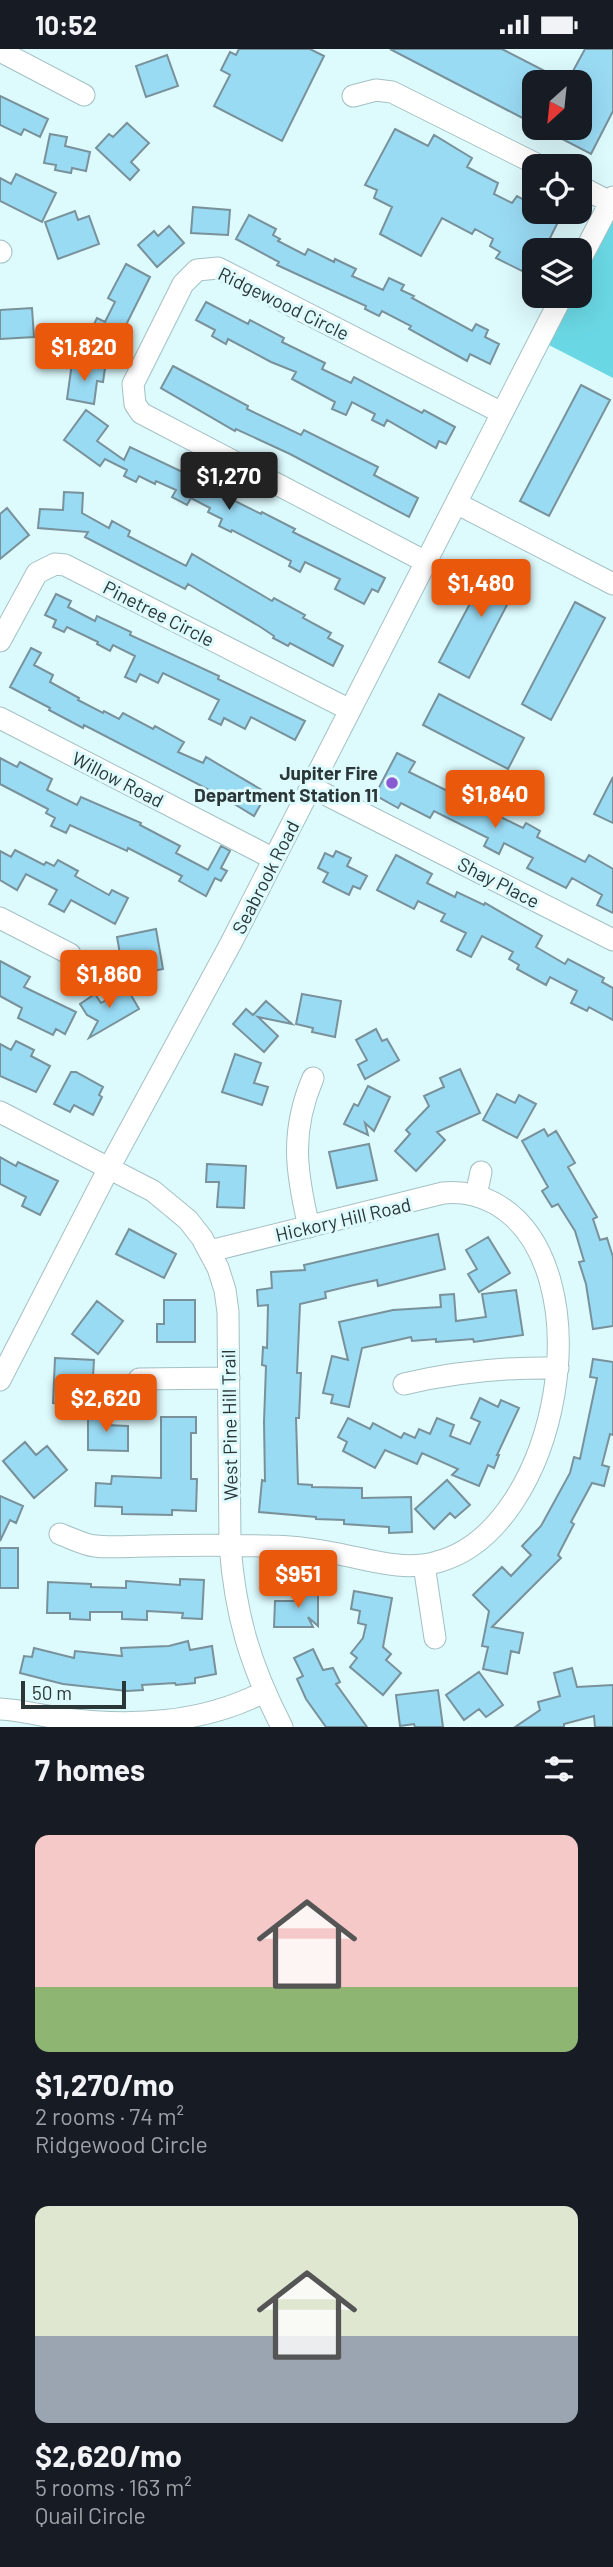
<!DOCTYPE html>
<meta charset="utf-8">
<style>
body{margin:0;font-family:Barlow,sans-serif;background:#242831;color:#f1f3f6;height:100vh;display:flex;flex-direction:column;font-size:26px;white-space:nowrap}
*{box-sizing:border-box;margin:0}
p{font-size:23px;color:#9ea1a6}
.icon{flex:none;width:38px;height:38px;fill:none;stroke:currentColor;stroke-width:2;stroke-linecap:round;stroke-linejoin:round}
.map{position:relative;height:1678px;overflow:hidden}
.side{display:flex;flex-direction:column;background:#171b24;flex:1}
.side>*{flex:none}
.needle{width:46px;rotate:207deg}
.controls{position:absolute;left:522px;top:21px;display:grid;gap:14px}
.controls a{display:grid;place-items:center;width:70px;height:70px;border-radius:14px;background:#171b24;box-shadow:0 7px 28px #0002;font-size:35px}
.scale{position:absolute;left:21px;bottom:18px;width:105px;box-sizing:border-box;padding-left:7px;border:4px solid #2b3637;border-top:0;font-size:19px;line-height:24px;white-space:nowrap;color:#2b3637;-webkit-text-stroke:5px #ddfafd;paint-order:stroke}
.price{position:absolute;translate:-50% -60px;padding:0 16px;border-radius:7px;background:#ea580c;color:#fff;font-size:23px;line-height:46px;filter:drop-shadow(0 2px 4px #0008)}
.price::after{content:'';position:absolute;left:50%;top:42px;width:21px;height:16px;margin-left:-10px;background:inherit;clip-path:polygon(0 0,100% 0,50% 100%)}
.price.current{background:#222;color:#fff}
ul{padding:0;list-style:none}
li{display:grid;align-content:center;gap:14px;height:371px;padding:0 35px}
li span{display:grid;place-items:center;height:217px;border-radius:14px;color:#555}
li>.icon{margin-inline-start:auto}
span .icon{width:126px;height:126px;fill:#fffc;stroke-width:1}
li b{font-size:30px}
h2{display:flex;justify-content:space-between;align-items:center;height:84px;padding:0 35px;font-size:30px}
.status{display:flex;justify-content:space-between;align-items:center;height:49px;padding:0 35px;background:#171b24;direction:ltr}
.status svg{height:19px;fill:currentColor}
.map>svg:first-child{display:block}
</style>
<div class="status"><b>10:52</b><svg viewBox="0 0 49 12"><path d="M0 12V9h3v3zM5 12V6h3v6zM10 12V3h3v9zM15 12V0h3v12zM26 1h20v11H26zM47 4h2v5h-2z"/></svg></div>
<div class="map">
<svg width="613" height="1678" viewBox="0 0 613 1678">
<rect width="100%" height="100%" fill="#ddfafd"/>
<!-- green -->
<path fill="#6ad8e4" d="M613 158V329L543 293 567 247H579V223Z"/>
<!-- building -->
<path fill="#9adbf4" stroke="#79919a" stroke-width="2" d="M239 0H310L324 7 282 92 214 57 230 26 221 21 230 3 236 6Z
M390 0H502L566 33H534V75Z
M585 0H613V62L591 105 541 79H579V33H567Z
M167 6 178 37 146 48 136 17Z
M0 47 48 70 40 88 24 80 21 86 0 76Z
M127 74 149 94 131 113 139 121 130 131 96 99 109 85 113 88Z
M395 80 428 97 434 86 472 109 467 118 498 134 494 145 512 154 517 147 526 152 534 136V163H555L552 169 558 173 544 201H534V218L530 226 496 209 500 203 490 197 493 190 475 180 472 185 442 169 421 207 380 185 392 158 374 149 377 141 365 136Z
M50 85 67 88 65 97 90 103 86 122 72 119 71 124 55 121 56 116 44 114Z
M16 125 56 144 42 173 0 152V129L11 135Z
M193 158 230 161 228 186 191 184Z
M75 162 78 171 89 167 99 195 58 210 45 173Z
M249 166 276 180 273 186 280 190 278 192 305 206 308 200 334 213 335 210 356 220 352 227 383 241 389 229 404 236 401 241 414 247 412 249 472 282 476 275 488 281 485 288 499 295 490 315 470 305 467 312 409 280 411 277 382 262 379 267 365 260 366 257 277 216 279 213 236 190Z
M169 177 184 194 157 218 138 196 154 182 158 187Z
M126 215 150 228 112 304H108L85 293 97 269 105 273 115 253 108 249Z
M206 253 248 275 250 271 284 289 282 293 325 314 322 320 351 334 354 328 422 364 424 361 455 378 446 395 439 392 436 399 387 371 384 377 372 371 375 365 352 353 346 366 332 360 335 353 292 330 296 323 271 313 228 290 226 295 212 287 215 281 196 271Z
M32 259 34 288 0 290V261Z
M72 314 105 319 103 333 97 332 94 355 67 350Z
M173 317 248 357 247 360 301 386 304 381 378 418 374 426 418 449 409 468 290 405 236 380 235 382 161 339Z
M581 336 610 351 549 467 520 452Z
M86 361 108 377 97 392 124 411 130 398 208 435 207 438 261 465 262 463 295 480 293 483 385 529 378 543 372 540 364 555 335 540 340 530 305 513 300 523 289 517 291 512 232 481 231 483 219 477 222 470 208 463 210 459 191 449 187 456 172 448 176 441 156 432 155 435 139 427 136 433 124 427 127 421 105 410 100 417 64 391Z
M64 443 83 444 82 464 109 479 112 472 130 482 128 487 186 517 192 505 272 552 274 549 305 566 303 569 331 584 328 589 343 597 333 617 290 594 288 597 273 589 274 587 259 577 188 535 185 540 85 488 88 483 38 479 40 460 63 461Z
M7 459 29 486 0 510V465Z
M493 511 522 527 469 629 439 613Z
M56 545 71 552 68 558 95 572 97 567 131 583 130 586 219 627 218 630 305 672 295 691 251 668 245 680 224 669 221 676 209 670 219 651 163 624 158 634 140 625 136 633 125 628 135 607 113 596 110 602 97 595 98 593 67 578 64 583 53 578 56 571 45 566Z
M575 553 605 569 551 671 522 655Z
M31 599 41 604 34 616 53 626 50 633 79 649 78 651 103 664 104 662 119 670 123 664 153 680 155 677 184 693 178 703 203 714 206 708 267 744 254 767 223 748 84 676 83 679 49 661 50 659 10 638Z
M439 645 524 689 508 720 423 676Z
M397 704 415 713 409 723 523 779 526 774 540 782 537 788 585 813 589 806 613 820V864L597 856 602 846 572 829 566 839 527 819 533 809 504 794 499 805 484 797 488 789 434 762 430 769 401 754 398 759 375 746Z
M0 709 17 718 20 713 52 730 47 741 77 756 81 748 141 774 140 776 180 797 176 804 208 821 221 797 230 802 221 819 227 822 221 832 215 829 206 847 179 832 182 827 128 799 127 802 70 776 66 784 51 777 55 769 46 764 48 760 0 735Z
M613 728V774L594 765Z
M15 801 44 816 46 813 54 817 58 811 78 822 75 827 109 846 112 841 128 849 115 875 71 851 64 863 49 855 57 841 26 825 17 841 0 831V802L11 808Z
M336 802 351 809 347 817 367 827 360 840 353 837 349 846 323 833 328 824 318 819 325 804 333 808Z
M396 806 432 825 427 834 455 848 457 843 484 856 485 854 542 887 536 898 565 915 568 910 604 929 602 933 613 939V971L589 958 587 962 571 954 577 942 550 928 546 936 517 920 519 916 509 910 513 903 482 887 471 908 457 901 466 884 441 872 445 865 418 852 414 860 377 841Z
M156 880 163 920 134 926 130 904 120 905 117 888Z
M0 912 30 928 24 938 76 963 65 985 56 980 53 986 18 969 22 959 0 947Z
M127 939 139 960 89 989 98 972 87 966 80 955 95 945 101 954Z
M302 945 341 952 335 988 312 983 313 979 296 975Z
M266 952 292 975 258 968 278 987 264 1003 233 975 246 960 253 966Z
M376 980 382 992 387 990 399 1011 365 1030 358 1016 367 1011 356 991Z
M16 992 34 1001 31 1007 50 1017 36 1043 0 1027V995L11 1001Z
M235 1005 261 1014 254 1034 268 1038 262 1056 222 1043Z
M460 1020 480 1064 437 1083 445 1091 416 1122 395 1102 410 1085 406 1081 429 1057 424 1047 444 1038 440 1029Z
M71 1023H76L103 1038 99 1046 102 1048 93 1066 74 1056 70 1063 54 1055Z
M368 1037 390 1048 374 1082 365 1074 368 1086 344 1075 354 1055 358 1057Z
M497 1045 515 1054 519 1046 536 1055 517 1089 483 1071Z
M544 1080 548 1087 556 1082 575 1114 568 1118 597 1168 593 1170 600 1191 607 1189 613 1208V1277L593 1280 586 1235 579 1213 584 1212 575 1182 558 1155 552 1158 542 1142 548 1138 522 1092Z
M369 1095 377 1131 337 1139 329 1103Z
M0 1108 16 1117 18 1113 58 1132 40 1166 22 1157 26 1148 0 1135Z
M207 1115 246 1117 244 1159 217 1158 219 1133H206Z
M129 1180 176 1205 164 1229 116 1205Z
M438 1185 445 1220 378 1237 377 1231 354 1236 325 1243 326 1249 300 1255 297 1324H301L299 1369H296L298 1435 312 1436V1438L362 1439V1449L411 1448 412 1483 389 1484V1478L344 1475V1471L316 1470V1468L259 1463 262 1431 265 1432 264 1373 266 1317 262 1316 263 1298 267 1299 268 1256 258 1257 257 1241 272 1239 271 1223 305 1221 304 1216Z
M488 1188 510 1224 479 1243 468 1225 477 1220 466 1201Z
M516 1241 523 1286 474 1293 473 1290 436 1293V1290L412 1292 411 1288 362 1299 349 1358 331 1354 333 1346 323 1344 332 1307 348 1311 339 1273 393 1261 441 1258 440 1246 454 1245 456 1272 486 1268 482 1245Z
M164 1251H195V1293H157V1275H164Z
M97 1252 123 1272 98 1305 72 1285Z
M55 1309 94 1311 93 1328 85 1327 83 1356 53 1354Z
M593 1310 613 1313V1386L610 1385 602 1416 609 1418 604 1437 592 1434 571 1473 574 1475 558 1506 561 1509 492 1578 523 1584 519 1604 511 1602 507 1625 483 1620 488 1598 482 1597 489 1562 473 1546 502 1518 511 1527 531 1506 522 1497 541 1477 570 1424 574 1408 580 1410 597 1329 590 1328Z
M480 1349 498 1358 501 1351 519 1359 497 1406H499L494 1419 488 1416 479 1437 452 1426 458 1420 422 1404 417 1415 385 1401 375 1419 343 1402 347 1393 338 1388 348 1369 370 1380 373 1374 401 1389 404 1384 415 1389 419 1380 430 1385 437 1369 454 1376 450 1387 470 1395 480 1373 471 1369Z
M88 1362H106V1376L128 1377V1402L88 1401Z
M161 1368H196V1384H191V1430H197L196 1462 172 1461V1466L122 1465V1458L95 1457 96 1434 111 1435 112 1427 161 1429Z
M25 1393 36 1406 47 1397 67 1421 34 1449 3 1412Z
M447 1431 470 1456 455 1469 450 1464 434 1480 415 1460Z
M0 1447 23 1457 16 1474 10 1471 0 1492Z
M0 1499H18V1539H0Z
M180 1530 204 1531 202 1570 182 1569 183 1564 147 1562V1571L122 1570V1563H90V1571L70 1570V1564H47L48 1533 91 1535V1538L126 1539V1532L180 1536Z
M299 1538H318V1577L308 1568 313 1578H274L275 1552H299Z
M354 1542 392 1549 383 1598 391 1605 386 1611 401 1624 383 1646 350 1618 357 1609 351 1604 363 1589 366 1576 358 1574 360 1562 351 1560Z
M188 1592 190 1601 212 1597 216 1625 195 1629V1634L176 1636 175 1634 142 1636 143 1641 127 1642 63 1635 20 1624 24 1607 32 1608 34 1599 74 1609 75 1602 122 1607 121 1599 169 1597Z
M313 1600 323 1621 333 1619 340 1633 336 1635 367 1678H326L306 1650 297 1630 303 1627 294 1609Z
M572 1619 577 1638 613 1636V1678H595L594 1667 564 1675V1678H515L540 1661 538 1653 560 1647 554 1624Z
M479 1623 503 1656 486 1668 479 1660 464 1671 446 1646Z
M438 1641 443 1678H415L414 1675 400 1677 396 1646Z"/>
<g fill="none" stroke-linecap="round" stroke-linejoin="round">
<!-- minor casing -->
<g stroke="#a4c0c3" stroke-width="23">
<path id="minor" d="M0 2 84 46
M353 47 376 41 392 43 540 117
M579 137 610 153
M0 202 1 203
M579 213 613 148
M456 454 613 535
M426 513 141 364 135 355 133 335 183 235 197 221 218 219 502 364
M0 592 37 524 55 515 65 516 350 661
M0 669 274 810
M311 738 613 891
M0 869 70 905
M0 1063 153 1142 188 1171 202 1189 218 1219 225 1241 228 1263 230 1496C235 1565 250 1616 282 1678
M476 1146 481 1123
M309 1178C296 1123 290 1083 313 1029
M139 1330 229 1329
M0 1331 109 1119 231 894 562 247
M404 1335C455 1323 505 1318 558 1319
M60 1485C71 1489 84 1496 95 1497 112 1499 131 1497 148 1497 189 1496 229 1496 270 1497 291 1497 312 1500 333 1504 368 1510 402 1523 437 1513 560 1481 607 1216 494 1154 477 1145 462 1142 443 1144L210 1202
M424 1516 435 1589
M0 1660C22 1661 43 1667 64 1670 133 1678 201 1675 264 1643"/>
</g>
<!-- minor -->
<use href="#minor" stroke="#fff" stroke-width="21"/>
</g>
<!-- markers -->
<circle fill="#8a5ad3" stroke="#ddfafd" stroke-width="2.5" cx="392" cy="734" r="7"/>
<g text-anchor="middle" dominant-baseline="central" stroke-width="6" stroke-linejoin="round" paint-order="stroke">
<!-- street labels -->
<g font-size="19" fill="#2b3637" stroke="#ddfafd">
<text transform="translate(284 254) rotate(26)">Ridgewood Circle</text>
<text transform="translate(159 564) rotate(27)">Pinetree Circle</text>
<text transform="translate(118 730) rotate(27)">Willow Road</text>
<text transform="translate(265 828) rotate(-63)">Seabrook Road</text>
<text transform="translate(499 833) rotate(27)">Shay Place</text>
<text transform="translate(343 1170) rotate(-13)">Hickory Hill Road</text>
<text transform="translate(229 1376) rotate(-91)">West Pine Hill Trail</text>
</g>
<!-- poi labels -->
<g font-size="19" font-weight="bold" fill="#2b3637" stroke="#ddfafd" text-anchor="end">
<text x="378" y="723">Jupiter Fire<tspan x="378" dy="22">Department Station 11</tspan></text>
</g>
</g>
</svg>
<div class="controls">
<a><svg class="needle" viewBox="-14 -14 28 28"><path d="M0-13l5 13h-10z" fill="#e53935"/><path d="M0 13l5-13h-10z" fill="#9ea1a6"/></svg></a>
<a><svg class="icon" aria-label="locate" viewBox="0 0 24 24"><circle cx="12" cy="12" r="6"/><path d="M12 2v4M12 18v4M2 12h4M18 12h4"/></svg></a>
<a><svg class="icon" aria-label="layers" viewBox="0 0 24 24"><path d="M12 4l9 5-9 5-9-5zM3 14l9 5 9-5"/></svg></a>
</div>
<div class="scale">50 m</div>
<b class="price" style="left:84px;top:334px">$1,820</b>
<b class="price current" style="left:229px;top:463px">$1,270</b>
<b class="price" style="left:481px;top:570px">$1,480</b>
<b class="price" style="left:495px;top:781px">$1,840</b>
<b class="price" style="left:109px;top:961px">$1,860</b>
<b class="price" style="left:106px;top:1385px">$2,620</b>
<b class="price" style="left:298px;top:1561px">$951</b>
</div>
<section class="side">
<h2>7 homes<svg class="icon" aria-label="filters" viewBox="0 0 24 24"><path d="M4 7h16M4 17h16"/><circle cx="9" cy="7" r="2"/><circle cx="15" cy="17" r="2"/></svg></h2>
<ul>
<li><span style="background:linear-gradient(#f6c9c9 70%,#8fb573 0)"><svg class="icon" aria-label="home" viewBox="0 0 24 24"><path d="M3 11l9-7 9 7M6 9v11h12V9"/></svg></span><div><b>$1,270/mo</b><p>2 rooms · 74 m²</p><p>Ridgewood Circle</p></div></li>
<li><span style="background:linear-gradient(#dfe7d0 60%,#9aa5b1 0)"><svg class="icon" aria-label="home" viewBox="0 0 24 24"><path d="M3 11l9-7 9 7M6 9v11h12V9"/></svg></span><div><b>$2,620/mo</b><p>5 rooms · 163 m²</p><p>Quail Circle</p></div></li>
</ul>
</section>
